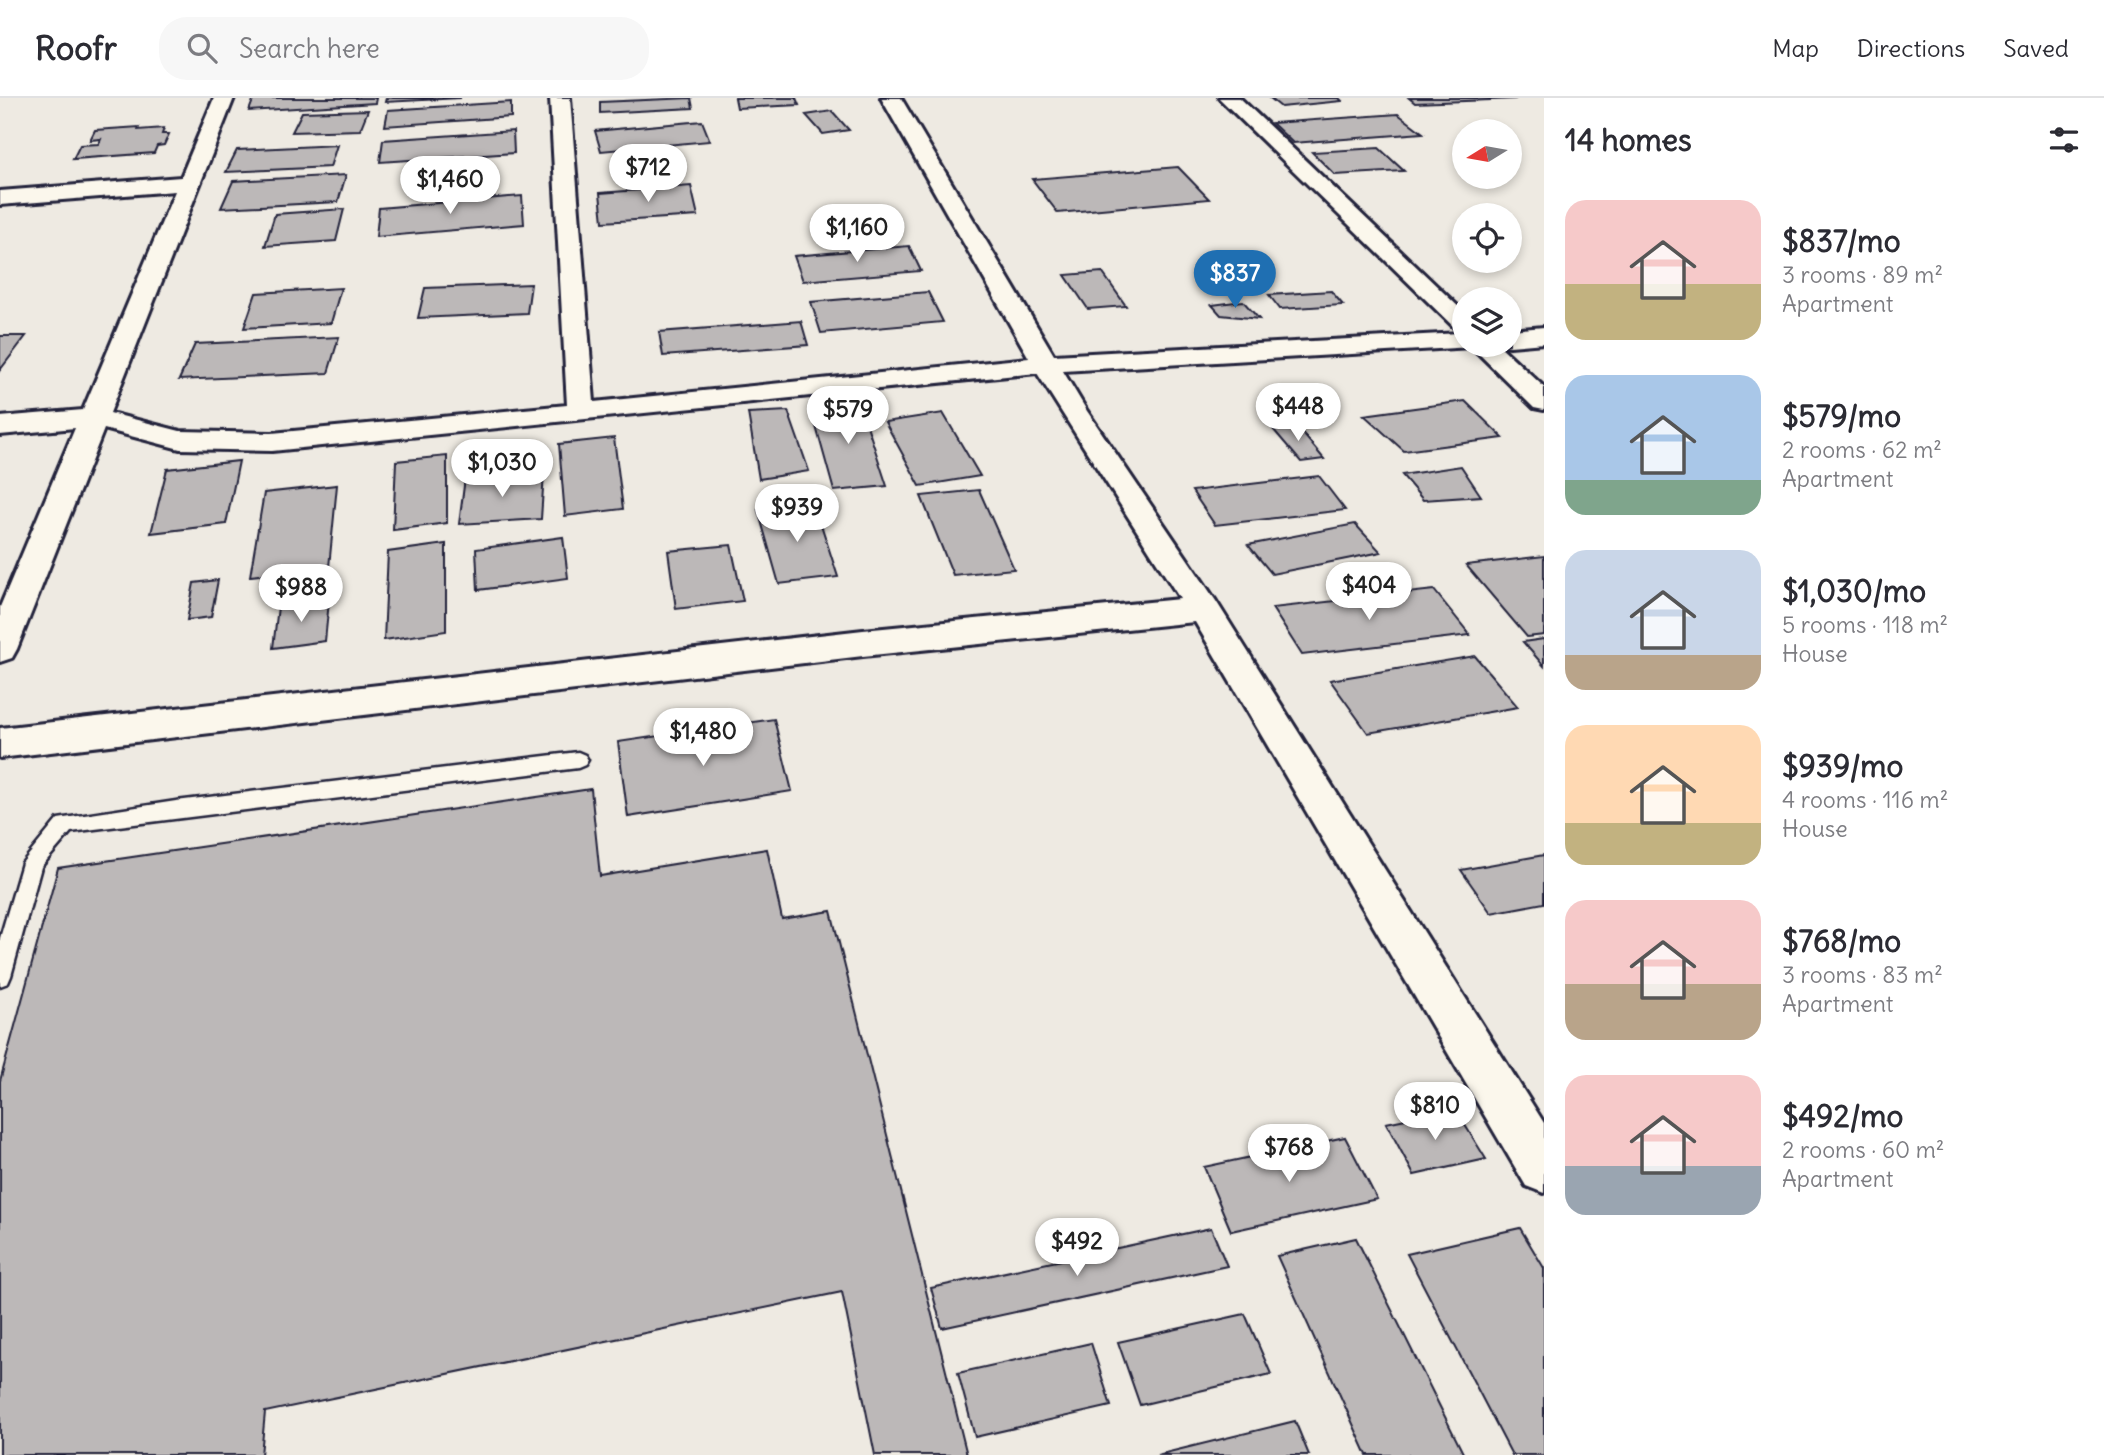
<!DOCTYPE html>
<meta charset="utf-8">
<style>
body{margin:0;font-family:Delius,sans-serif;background:#f7f7f7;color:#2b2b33;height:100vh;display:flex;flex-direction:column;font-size:26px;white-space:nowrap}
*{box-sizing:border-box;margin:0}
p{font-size:23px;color:#7c7c81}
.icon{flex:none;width:38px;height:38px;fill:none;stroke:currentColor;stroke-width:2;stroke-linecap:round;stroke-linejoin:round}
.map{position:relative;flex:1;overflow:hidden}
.sheet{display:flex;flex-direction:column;background:#fff;width:560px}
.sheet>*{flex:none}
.needle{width:46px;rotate:259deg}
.controls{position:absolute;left:1452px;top:21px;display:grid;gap:14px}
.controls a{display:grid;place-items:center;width:70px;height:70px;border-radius:50%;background:#fff;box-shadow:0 4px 10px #0003;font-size:35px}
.price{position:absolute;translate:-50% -60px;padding:0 16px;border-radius:24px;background:#fff;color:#222;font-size:23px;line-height:46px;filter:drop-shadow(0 2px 4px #0008)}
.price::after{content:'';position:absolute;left:50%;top:42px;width:21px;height:16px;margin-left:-10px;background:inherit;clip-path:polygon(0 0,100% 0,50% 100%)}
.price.on{background:#1f6fb2;color:#fff}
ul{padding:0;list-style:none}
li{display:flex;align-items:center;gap:21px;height:175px;padding:0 21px}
li span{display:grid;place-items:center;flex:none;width:196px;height:140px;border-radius:21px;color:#555}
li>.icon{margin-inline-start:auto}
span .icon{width:84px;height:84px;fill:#fffc;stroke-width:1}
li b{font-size:30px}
h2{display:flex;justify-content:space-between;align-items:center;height:84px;padding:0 21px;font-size:30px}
header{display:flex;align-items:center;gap:42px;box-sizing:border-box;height:98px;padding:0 35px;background:#fff;border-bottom:2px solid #e1e1e2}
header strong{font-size:33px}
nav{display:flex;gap:38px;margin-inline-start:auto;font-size:24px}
.search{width:490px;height:63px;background:#f7f7f7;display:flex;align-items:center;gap:18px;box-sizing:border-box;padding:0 24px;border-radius:28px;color:#7c7c81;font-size:26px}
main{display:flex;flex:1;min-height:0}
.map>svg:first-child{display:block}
</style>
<header>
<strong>Roofr</strong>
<div class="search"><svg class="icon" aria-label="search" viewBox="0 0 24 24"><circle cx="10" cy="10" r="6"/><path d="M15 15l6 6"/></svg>Search here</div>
<nav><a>Map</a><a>Directions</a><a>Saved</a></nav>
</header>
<main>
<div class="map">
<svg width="1544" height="1357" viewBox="0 0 1544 1357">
<rect width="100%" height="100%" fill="#eeeae2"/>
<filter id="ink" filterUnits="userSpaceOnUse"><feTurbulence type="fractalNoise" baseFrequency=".0143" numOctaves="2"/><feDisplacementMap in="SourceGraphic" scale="14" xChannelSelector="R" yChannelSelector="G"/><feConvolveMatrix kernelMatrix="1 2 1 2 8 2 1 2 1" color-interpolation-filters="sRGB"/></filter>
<g filter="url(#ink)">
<!-- building -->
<path fill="#bcb8b8" stroke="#22223b" stroke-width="2" d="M254 0H376L375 5 249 13Z
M386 0H461L385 4Z
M691 0 693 10 600 15V4Z
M735 0H796L799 7 737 10Z
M1270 0H1339L1342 3 1281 9Z
M1409 0H1514L1516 1 1415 5Z
M511 4V19L385 28 388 12Z
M368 12 360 32 292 34 302 14Z
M832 13 849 32 823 36 806 17Z
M1398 16 1423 35 1293 45 1272 25Z
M702 23 710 43 601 53 595 33Z
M139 29 138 32 164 30 162 36H169L164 47 157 48 154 55 73 61 80 47 99 46 101 41 90 42 95 32Z
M513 33 514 55 380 64 383 42Z
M337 47 330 69 226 74 237 52Z
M1379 50 1404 73 1335 77 1312 54Z
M1178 69 1209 101 1058 115 1032 81Z
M346 77 338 104 221 110 233 83Z
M691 88 698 118 603 124 600 95Z
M522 98 524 126 376 139 379 110Z
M344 111 336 143 265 148 275 116Z
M909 148 921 173 803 183 794 158Z
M1102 174 1126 208 1088 211 1065 177Z
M531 186 527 215 418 220 425 190Z
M341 190 331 225 244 230 256 195Z
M1331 193 1343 207 1280 211 1269 197Z
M928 194 943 224 821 235 811 204Z
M1243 203 1259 221 1221 217 1212 207Z
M801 223 808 247 663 258 659 234Z
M0 238H26L0 272Z
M339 239 328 275 179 282 195 246Z
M859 303 887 388 834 393 810 307Z
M1465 303 1503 340 1404 353 1364 317Z
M788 313 809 373 759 381 748 315Z
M943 315 980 378 920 388 885 324Z
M1295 326 1324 361 1301 364 1273 331Z
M614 340 623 411 565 418 559 346Z
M447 358V425L393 432 396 363Z
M239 363 226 426 151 435 167 371Z
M1461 368 1481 398 1423 402 1402 377Z
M544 375 541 421 459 426 465 380Z
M1319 378 1345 412 1215 427 1192 393Z
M337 387 329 469 250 478 264 395Z
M979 392 1014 471 953 477 921 398Z
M814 405 838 479 779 486 758 412Z
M1355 426 1381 454 1272 476 1248 447Z
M563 439 568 480 478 492 476 451Z
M446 446V533L384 542 388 454Z
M731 447 743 503 676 511 668 453Z
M1544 458V537L1527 539 1466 467Z
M218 482 211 519 187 522 194 485Z
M1434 492 1470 537 1302 557 1272 510Z
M329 503 325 543 273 550 278 509Z
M1544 541V568L1523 544Z
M1475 558 1518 609 1368 635 1330 582Z
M774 621 792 693 628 719 618 644Z
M591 691 600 778 767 751 782 821 831 813 967 1357H875L842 1194 265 1314 261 1357H0V983L58 770Z
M1544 757V805L1491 815 1461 772Z
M1455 1011 1486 1061 1414 1077 1386 1025Z
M1345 1039 1377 1101 1231 1133 1204 1069Z
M1211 1130 1227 1168 942 1230 931 1190Z
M1520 1130 1544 1170V1357H1512L1407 1156Z
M1356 1140 1464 1357H1367L1277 1158Z
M1245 1216 1271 1276 1140 1307 1118 1244Z
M1091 1245 1111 1308 975 1339 958 1275Z
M1295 1323 1309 1357H1157Z"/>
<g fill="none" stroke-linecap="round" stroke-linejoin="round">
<!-- service casing -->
<g stroke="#22223b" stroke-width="5">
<path id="service" d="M578 654 585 657 588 662 585 667 578 670 71 734 41 769 11 878 8 885 0 888V840L22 765 58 721 176 703Z"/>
</g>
<!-- minor casing -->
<g stroke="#22223b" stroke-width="6">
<path id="minor" d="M214 0H234L110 315 180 333 272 335 567 307 550 0H570L594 304 1029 260 881 0H901L1054 257 1460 235 1219 0H1240L1465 215V247H1499L1544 289V312L1534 310 1472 249 1063 273 1087 313 1216 503 1544 1025V1095L1526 1088 1195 524 863 558 0 660V630L863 532 1180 501 1037 275 272 353 180 351 104 331 17 551 12 560 0 564V509L75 330 0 337V319L83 312 175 93 0 107V93L181 79Z
M1544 229V245L1510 248 1506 247H1510V232Z"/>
</g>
<!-- service -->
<use href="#service" fill="#fbf7ec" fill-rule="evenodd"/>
<!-- minor -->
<use href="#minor" fill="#fbf7ec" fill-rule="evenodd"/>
</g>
</g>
</svg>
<div class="controls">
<a><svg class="needle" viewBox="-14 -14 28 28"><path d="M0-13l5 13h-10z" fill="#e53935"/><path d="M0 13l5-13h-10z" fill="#7c7c81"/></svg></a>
<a><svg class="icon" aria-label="locate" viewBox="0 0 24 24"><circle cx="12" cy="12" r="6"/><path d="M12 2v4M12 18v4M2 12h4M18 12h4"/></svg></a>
<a><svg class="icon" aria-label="layers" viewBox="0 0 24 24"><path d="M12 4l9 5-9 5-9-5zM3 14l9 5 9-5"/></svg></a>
</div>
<b class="price" style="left:648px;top:106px">$712</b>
<b class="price" style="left:450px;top:118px">$1,460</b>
<b class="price" style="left:857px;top:166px">$1,160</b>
<b class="price on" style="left:1235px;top:212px">$837</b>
<b class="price" style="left:1298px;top:345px">$448</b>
<b class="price" style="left:848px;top:348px">$579</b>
<b class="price" style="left:502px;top:401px">$1,030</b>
<b class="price" style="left:797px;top:446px">$939</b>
<b class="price" style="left:1369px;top:524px">$404</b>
<b class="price" style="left:301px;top:526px">$988</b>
<b class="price" style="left:703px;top:670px">$1,480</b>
<b class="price" style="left:1435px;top:1044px">$810</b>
<b class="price" style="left:1289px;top:1086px">$768</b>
<b class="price" style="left:1077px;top:1180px">$492</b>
</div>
<section class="sheet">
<h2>14 homes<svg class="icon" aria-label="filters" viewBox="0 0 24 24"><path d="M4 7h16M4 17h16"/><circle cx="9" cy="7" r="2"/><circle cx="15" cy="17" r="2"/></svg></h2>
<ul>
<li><span style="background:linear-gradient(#f6c9c9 60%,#c2b280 0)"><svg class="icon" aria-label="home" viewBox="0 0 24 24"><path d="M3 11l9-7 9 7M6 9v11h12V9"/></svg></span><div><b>$837/mo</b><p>3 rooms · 89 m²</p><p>Apartment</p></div></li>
<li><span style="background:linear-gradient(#a9c7e8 75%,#7fa58c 0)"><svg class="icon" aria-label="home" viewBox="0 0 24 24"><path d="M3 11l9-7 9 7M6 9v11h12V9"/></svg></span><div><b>$579/mo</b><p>2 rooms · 62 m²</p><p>Apartment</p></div></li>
<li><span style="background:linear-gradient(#c9d6e8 75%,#b9a48a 0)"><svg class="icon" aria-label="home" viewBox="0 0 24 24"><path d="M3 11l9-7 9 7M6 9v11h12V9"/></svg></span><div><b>$1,030/mo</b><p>5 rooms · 118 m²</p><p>House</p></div></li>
<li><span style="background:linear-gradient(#ffd9b3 70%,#c2b280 0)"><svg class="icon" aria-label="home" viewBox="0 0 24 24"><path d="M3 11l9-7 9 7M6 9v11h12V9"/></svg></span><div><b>$939/mo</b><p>4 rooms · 116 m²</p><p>House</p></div></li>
<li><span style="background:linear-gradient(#f6c9c9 60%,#b9a48a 0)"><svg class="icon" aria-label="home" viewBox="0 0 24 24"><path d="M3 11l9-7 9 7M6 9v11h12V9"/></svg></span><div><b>$768/mo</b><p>3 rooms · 83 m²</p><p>Apartment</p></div></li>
<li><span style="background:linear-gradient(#f6c9c9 65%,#9aa5b1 0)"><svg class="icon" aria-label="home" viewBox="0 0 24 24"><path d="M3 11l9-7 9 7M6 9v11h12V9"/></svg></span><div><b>$492/mo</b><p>2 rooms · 60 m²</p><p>Apartment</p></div></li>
</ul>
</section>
</main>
